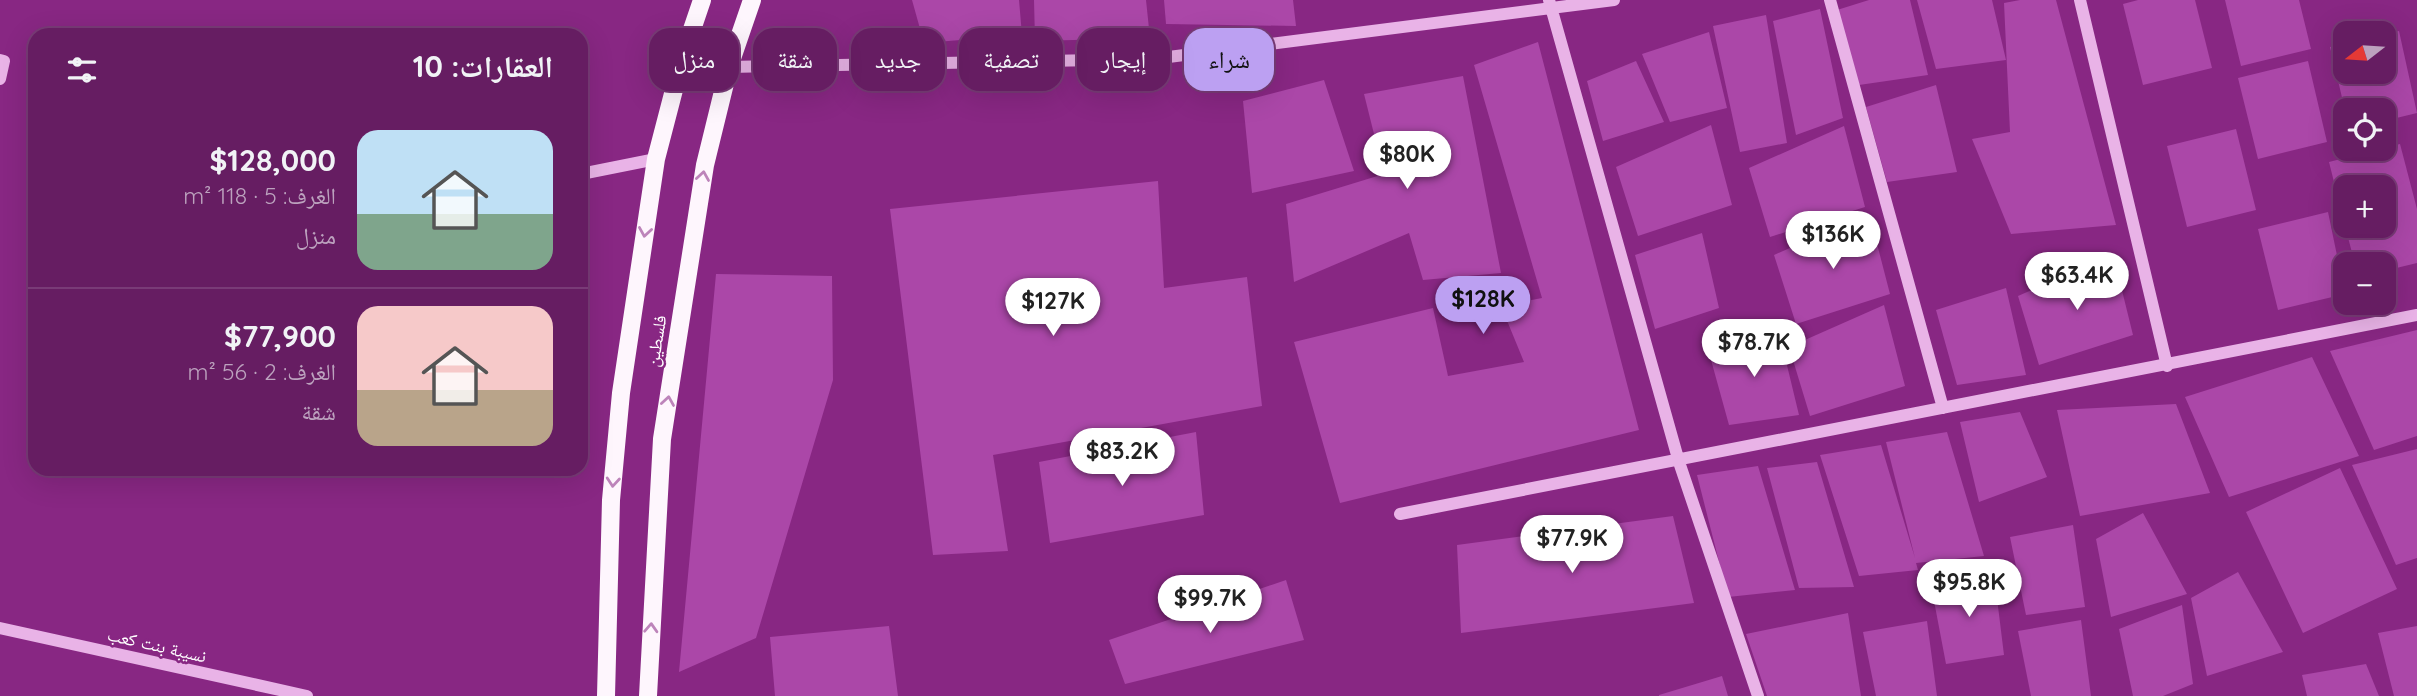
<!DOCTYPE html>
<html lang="ar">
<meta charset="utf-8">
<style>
body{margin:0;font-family:Quicksand,"Noto Naskh Arabic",sans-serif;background:#6e2a6b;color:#f1f3f6;direction:rtl;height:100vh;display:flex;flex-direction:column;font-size:26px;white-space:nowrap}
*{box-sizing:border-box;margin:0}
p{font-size:23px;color:#bca2be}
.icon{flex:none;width:38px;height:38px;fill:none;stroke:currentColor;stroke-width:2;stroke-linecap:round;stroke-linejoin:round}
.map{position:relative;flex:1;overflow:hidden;direction:ltr}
.drawer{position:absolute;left:28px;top:28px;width:560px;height:448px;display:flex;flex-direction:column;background:#661d62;border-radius:21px;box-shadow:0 7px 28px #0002,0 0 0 2px #793b77;direction:rtl}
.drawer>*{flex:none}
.guide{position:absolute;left:609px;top:28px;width:665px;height:63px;direction:rtl;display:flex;gap:14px}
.needle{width:46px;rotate:253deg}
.tools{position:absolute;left:2333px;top:21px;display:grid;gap:14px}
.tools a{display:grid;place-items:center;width:63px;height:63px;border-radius:14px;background:#661d62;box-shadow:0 7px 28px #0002,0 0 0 2px #793b77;font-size:35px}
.price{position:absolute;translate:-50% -60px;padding:0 16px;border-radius:24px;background:#fff;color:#222;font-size:23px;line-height:46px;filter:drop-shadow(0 2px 4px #0008)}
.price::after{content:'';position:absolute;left:50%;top:42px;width:21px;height:16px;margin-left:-10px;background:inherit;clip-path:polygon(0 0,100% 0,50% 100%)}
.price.on{background:#bca0f2;color:#111}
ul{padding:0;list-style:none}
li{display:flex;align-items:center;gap:21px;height:175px;padding:0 35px}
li+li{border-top:2px solid #793b77}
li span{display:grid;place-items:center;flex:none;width:196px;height:140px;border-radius:21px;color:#555}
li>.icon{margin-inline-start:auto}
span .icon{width:84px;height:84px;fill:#fffc;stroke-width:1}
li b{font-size:30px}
h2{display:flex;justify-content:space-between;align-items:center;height:84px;padding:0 35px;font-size:30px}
.tag{padding:0 24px;border-radius:21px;background:#661d62;box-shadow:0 7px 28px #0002,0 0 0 2px #793b77;font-size:24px;line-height:63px}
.tag.on{background:#bca0f2;color:#111}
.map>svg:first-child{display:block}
</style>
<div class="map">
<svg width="2417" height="696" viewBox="0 0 2417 696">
<rect width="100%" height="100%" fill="#882783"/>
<!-- building -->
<path fill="#ab47a8" d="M912 0H1019L1022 35 924 43Z
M1034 0H1146L1150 38 1035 41Z
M1164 0H1293L1296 26 1166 24Z
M1869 0H1910L1928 75 1859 85 1837 10Z
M1917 0H1992L2006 60 1936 69Z
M2020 0H2056L2116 225 2011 234 1972 139 2010 132 2004 3Z
M2138 0H2195L2212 68 2143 85 2123 4Z
M2225 0H2299L2311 49 2241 66Z
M1820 9 1843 118 1796 135 1773 21Z
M1766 15 1787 143 1740 152 1713 26Z
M2399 31 2417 113 2384 121V110H2345L2330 47 2345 44V72H2384V35Z
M1709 32 1727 108 1670 122 1642 54Z
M1538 42 1639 430 1340 503 1294 342 1433 308 1448 376 1524 362 1501 306 1542 298 1474 65Z
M1636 61 1664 122 1603 141 1587 81Z
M2308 61 2327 142 2258 159 2238 78Z
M1463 76 1501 273 1423 280 1409 233 1294 282 1286 204 1384 174 1364 94Z
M1324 80 1354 171 1252 193 1243 101Z
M1936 85 1957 172 1887 182 1866 107Z
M1711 125 1732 205 1638 236 1616 167Z
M1844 126 1865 207 1770 237 1749 168Z
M2236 129 2256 210 2187 227 2167 146Z
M2400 144 2417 209V263L2384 271V264H2355L2345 226H2384V187H2345L2344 222 2329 162Z
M1158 181 1164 288 1247 277 1262 406 993 455 1008 551 933 555 890 209Z
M2328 212 2345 294 2278 310 2258 229Z
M1869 213 1890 294 1796 324 1774 255Z
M1702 233 1719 308 1655 329 1635 255Z
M2113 254 2133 335 2039 365 2018 296Z
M716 274 832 276 833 380 756 638 679 672Z
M2006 288 2026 375 1957 385 1936 310Z
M1884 305 1905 386 1810 416 1789 347Z
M1778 328 1799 415 1729 425 1708 349Z
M2417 330V436L2374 450 2330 351Z
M2312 357 2359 456 2229 497 2185 397Z
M2176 404 2210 493 2080 516 2057 410Z
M2020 412 2047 477 1979 502 1960 422Z
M1196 432 1204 515 1050 543 1039 462Z
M1947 432 1984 556 1916 563 1918 570 1859 576 1820 455 1881 445 1915 558 1886 442Z
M2417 449V558L2396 565 2352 465Z
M1817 462 1854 587 1799 588 1767 468Z
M1758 466 1795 590 1728 597 1697 475Z
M2340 468 2397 589 2303 633 2246 512Z
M2143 513 2187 594 2111 617 2096 539Z
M1673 516 1694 603 1461 633 1457 545Z
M2073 525 2085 607 2026 615 2010 537Z
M2238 572 2283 652 2207 676 2191 598Z
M1994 574 2004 655 1946 664 1931 585Z
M1286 580 1304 640 1125 684 1109 640Z
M2182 605 2193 684 2163 696H2133L2119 629Z
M1848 613 1861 696H1767L1746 634Z
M2081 620 2091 696H2031L2018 631Z
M1927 621 1937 696H1876L1863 632Z
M889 626 898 696H775L770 637Z
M2417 626V696H2394L2378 633Z
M2366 664 2379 696H2307L2302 675Z
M1722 676 1728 696H1659V695Z"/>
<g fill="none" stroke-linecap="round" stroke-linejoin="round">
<!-- minor -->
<path stroke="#e9b3e7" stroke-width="12" d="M1549 0 1679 462 1758 696
M1830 0 1943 408
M2080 0 2167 366
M0 60 4 61 0 79
M729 67 1153 59 1614 0
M581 174 656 159
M1400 514 2417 315
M0 628 307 696"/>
<!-- major -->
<path stroke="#fef6fd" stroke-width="18" d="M606 696 611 500 621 393 656 159 682 59 702 0
M648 696 662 439 705 165 729 67 752 0"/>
</g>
<!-- one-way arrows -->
<defs><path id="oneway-chevron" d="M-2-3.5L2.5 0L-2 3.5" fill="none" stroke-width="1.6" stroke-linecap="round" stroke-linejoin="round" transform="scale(1.75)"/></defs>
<g stroke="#bd84ba">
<use href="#oneway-chevron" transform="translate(703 176) rotate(-81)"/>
<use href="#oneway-chevron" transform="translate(645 232) rotate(99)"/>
<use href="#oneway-chevron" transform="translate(668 401) rotate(-81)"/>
<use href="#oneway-chevron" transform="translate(613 482) rotate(95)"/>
<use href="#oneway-chevron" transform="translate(651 628) rotate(-87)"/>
</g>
<g text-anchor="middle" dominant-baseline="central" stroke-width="5" stroke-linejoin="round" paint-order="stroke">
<!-- street labels -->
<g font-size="18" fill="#fff" stroke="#882783">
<text transform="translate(656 341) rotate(-81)">فلسطين</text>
<text transform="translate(157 645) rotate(13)">نسيبة بنت كعب</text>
</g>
</g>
</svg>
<div class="tools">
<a><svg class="needle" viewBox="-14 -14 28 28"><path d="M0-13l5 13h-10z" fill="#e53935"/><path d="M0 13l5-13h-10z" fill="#bca2be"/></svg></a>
<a><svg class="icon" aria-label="locate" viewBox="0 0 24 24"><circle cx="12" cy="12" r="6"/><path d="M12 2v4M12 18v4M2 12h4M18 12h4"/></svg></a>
<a>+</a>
<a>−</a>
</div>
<b class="price" style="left:1407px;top:191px">$80K</b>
<b class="price" style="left:1833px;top:271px">$136K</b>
<b class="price" style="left:2077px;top:312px">$63.4K</b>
<b class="price on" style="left:1483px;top:336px">$128K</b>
<b class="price" style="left:1053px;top:338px">$127K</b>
<b class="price" style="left:1754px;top:379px">$78.7K</b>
<b class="price" style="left:1122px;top:488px">$83.2K</b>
<b class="price" style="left:1572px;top:575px">$77.9K</b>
<b class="price" style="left:1969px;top:619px">$95.8K</b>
<b class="price" style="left:1210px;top:635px">$99.7K</b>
<div class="guide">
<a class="tag on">شراء</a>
<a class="tag">إيجار</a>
<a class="tag">تصفية</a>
<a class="tag">جديد</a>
<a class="tag">شقة</a>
<a class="tag">منزل</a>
</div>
<section class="drawer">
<h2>العقارات: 10<svg class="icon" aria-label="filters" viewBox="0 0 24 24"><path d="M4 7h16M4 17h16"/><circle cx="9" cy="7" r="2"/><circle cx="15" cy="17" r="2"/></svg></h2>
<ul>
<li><span style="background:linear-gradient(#bfe0f5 60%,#7fa58c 0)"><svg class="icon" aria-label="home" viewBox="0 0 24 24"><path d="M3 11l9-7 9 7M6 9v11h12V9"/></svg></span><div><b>$128,000</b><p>الغرف: 5 · 118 m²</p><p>منزل</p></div></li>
<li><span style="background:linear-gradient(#f6c9c9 60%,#b9a48a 0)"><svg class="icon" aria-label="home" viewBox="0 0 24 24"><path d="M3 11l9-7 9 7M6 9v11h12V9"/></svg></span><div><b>$77,900</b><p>الغرف: 2 · 56 m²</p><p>شقة</p></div></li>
</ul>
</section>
</div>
